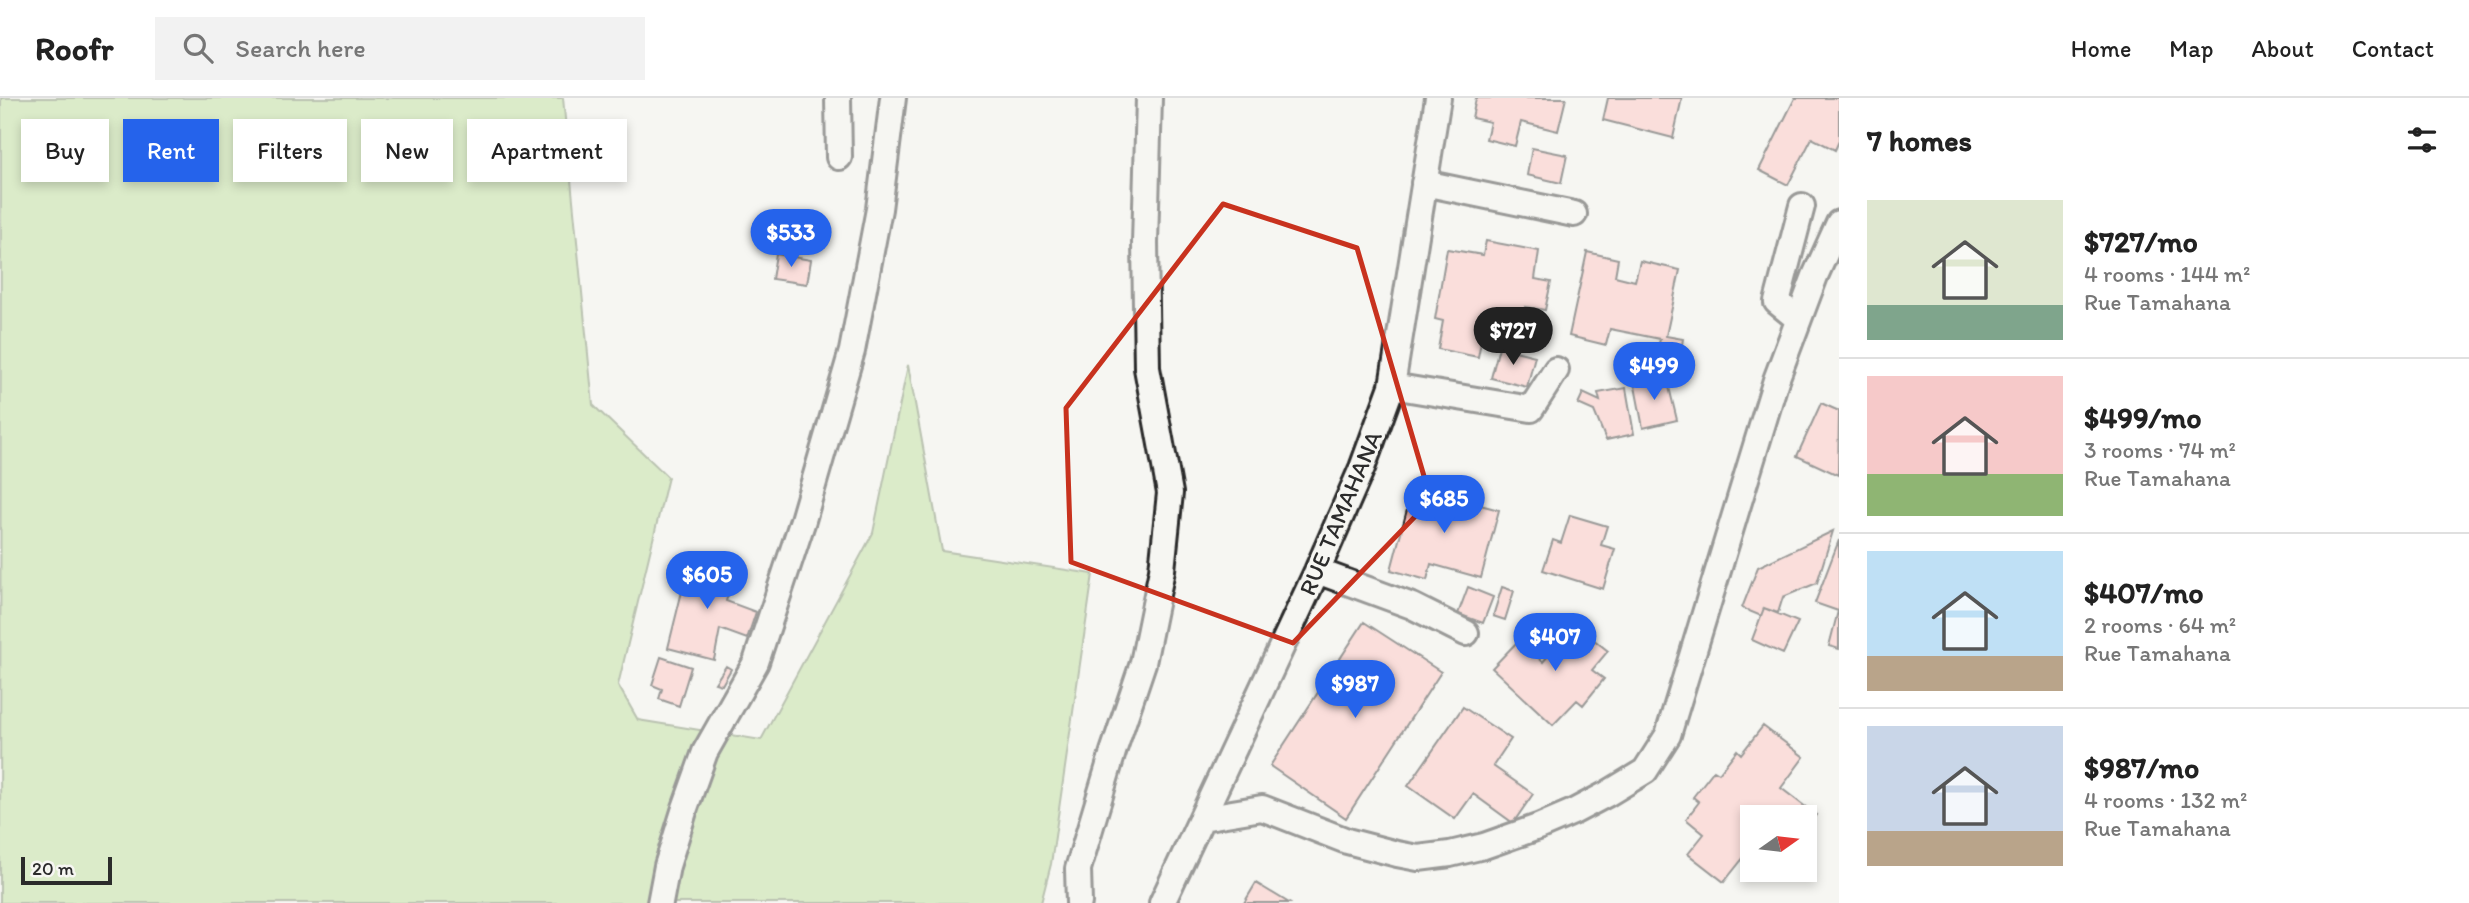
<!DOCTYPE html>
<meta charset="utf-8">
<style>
body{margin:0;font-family:Itim,sans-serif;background:#f2f2f2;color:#222;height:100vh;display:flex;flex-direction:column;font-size:26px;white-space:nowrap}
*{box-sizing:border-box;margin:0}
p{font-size:23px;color:#767676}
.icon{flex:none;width:38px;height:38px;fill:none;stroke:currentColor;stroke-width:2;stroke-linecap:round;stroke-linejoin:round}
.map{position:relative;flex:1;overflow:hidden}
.side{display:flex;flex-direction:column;background:#fff;width:630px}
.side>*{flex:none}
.guide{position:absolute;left:21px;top:21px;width:665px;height:63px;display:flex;gap:14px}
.needle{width:46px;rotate:76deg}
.tools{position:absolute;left:1740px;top:707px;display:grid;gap:14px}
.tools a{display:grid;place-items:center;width:77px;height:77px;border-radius:0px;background:#fff;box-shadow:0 4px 10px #0003;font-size:35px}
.scale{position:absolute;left:21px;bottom:18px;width:91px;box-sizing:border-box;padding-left:7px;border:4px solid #2b2b2b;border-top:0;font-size:19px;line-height:24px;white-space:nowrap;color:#2b2b2b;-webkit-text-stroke:5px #f6f6f2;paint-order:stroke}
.price{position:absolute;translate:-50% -60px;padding:0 16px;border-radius:24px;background:#2563eb;color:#fff;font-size:23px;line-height:46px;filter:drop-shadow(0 2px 4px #0008)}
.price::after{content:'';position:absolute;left:50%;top:42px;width:21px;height:16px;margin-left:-10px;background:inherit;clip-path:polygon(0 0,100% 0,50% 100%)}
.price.on{background:#222;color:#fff}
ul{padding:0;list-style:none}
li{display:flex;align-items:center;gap:21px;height:175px;padding:0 28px}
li+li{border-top:2px solid #e0e0e0}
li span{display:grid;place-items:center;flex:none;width:196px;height:140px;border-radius:0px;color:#555}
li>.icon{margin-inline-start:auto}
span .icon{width:84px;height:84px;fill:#fffc;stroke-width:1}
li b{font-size:30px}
h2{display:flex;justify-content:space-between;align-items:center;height:84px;padding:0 28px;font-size:30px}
.pill{padding:0 24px;border-radius:0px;background:#fff;box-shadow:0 4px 10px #0003;font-size:24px;line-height:63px}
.pill.on{background:#2563eb;color:#fff}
header{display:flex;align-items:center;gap:42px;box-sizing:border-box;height:98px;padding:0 35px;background:#fff;border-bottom:2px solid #e0e0e0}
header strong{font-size:33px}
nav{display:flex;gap:38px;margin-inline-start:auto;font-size:24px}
.search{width:490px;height:63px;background:#f2f2f2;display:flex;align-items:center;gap:18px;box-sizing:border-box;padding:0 24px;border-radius:0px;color:#767676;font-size:26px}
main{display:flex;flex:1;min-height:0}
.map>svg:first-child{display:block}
</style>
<header>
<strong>Roofr</strong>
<div class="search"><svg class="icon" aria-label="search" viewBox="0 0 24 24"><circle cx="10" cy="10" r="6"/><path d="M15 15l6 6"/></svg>Search here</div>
<nav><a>Home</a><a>Map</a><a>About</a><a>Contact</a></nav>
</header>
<main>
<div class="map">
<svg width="1839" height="805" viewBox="0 0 1839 805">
<rect width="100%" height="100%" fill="#f6f6f2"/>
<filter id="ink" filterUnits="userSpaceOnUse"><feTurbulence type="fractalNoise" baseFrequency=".0143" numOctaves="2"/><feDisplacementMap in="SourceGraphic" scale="14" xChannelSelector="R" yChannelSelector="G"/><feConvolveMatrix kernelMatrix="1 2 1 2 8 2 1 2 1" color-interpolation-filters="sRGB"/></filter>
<g filter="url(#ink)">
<!-- green -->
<path fill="#badd98" stroke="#728462" stroke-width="2" d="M1 0H563L593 307 668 379 618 587 638 622 761 642 873 435 908 267 942 453 1093 476 1051 766 1041 805H0Z"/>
<!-- building -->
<path fill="#fec1be" stroke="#2b2b2b" stroke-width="2" d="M1476 0H1566L1558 33 1521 24 1515 48 1486 41 1490 24 1472 20Z
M1608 0H1682L1673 40 1603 22Z
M1795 0H1839V43L1835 52 1812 40 1788 87 1759 72Z
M1532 50 1567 57 1561 85 1527 77Z
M1486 143 1539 153 1535 181 1551 184 1545 212 1526 209 1521 235 1484 228 1478 259 1438 251 1443 223 1435 221 1447 151 1483 157Z
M1587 154 1618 161 1615 178 1635 183 1640 163 1680 172 1666 238 1683 241 1679 264 1656 260 1660 241 1610 231 1606 247 1569 238Z
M776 156 811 162 807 186 772 181Z
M1499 249 1535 258 1527 289 1491 280Z
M1659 278 1662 290 1669 289 1677 322 1643 330 1634 283Z
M1626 290 1634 336 1606 342 1594 313 1578 306 1583 295 1600 303 1598 295Z
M1821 305 1839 313 1838 377 1797 358Z
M1413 389 1499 412 1481 480 1431 466 1427 482 1391 472Z
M1570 417 1607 428 1601 447 1615 451 1603 491 1543 472 1553 442 1561 445Z
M1833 433 1817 485 1783 499 1778 515 1764 510 1761 518 1742 510 1758 469Z
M1839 442V551L1829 548 1838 513 1815 505Z
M690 461 736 473 726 503 756 514 747 541 720 531 714 562 668 550Z
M1468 489 1493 499 1483 525 1458 516Z
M1502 489 1514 493 1505 522 1493 518Z
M1764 510 1798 524 1783 556 1752 542Z
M1364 524 1441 574 1346 720 1270 668Z
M1574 526 1608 553 1592 572 1604 581 1583 607 1577 602 1553 627 1492 570 1519 542 1543 564Z
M661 559 691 569 679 608 659 601 662 591 652 587Z
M726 568 731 571 722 587 715 585Z
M1463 609 1511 641 1493 668 1533 696 1513 725 1473 696 1455 721 1408 688Z
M1763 628 1804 659 1781 690 1816 717 1804 732V719H1752V749L1724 784 1688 756 1704 736 1686 721 1699 704 1693 699 1714 672 1719 675 1737 652 1741 656Z
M1256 785 1289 805H1244Z"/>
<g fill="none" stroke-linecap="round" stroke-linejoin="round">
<!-- minor casing -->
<g stroke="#2b2b2b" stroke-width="30">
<path id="minor" d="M838 0 839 59
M1424 85 1574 116
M1798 221 1777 204 1802 108
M1392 288 1531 311 1556 272
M1317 473 1412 508 1466 535
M1202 720 1262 710 1347 743 1397 756 1418 760 1450 756 1484 748 1538 729 1573 714 1607 696 1645 673 1668 637 1776 282 1815 178 1839 125
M660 805 667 768 685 710 705 654 756 564 803 422 852 253 879 111 893 0
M1079 805 1078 771 1113 654 1143 565 1162 472 1170 395 1147 270 1145 145 1149 0
M1162 805 1317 473 1362 370 1392 288 1438 0"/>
</g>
<!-- minor -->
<use href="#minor" stroke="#f6f6f2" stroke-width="24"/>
</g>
</g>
<!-- marked area -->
<path d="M0 0H1839V805H0ZM1223 106 1357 150 1431 402 1293 545 1071 464 1066 310Z" fill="#f6f6f2" fill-opacity=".55" fill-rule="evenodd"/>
<path fill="none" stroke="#c8321e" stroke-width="5" stroke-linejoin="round" d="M1223 106 1357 150 1431 402 1293 545 1071 464 1066 310Z"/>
<g text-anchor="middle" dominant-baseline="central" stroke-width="6" stroke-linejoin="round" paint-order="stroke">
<!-- street labels -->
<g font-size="24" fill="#2b2b2b" stroke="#f6f6f2">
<text transform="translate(1340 415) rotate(-67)">RUE TAMAHANA</text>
</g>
</g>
</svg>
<div class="tools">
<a><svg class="needle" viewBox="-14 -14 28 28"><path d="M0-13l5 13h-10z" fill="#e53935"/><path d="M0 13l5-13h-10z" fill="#767676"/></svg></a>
</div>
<div class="scale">20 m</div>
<b class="price" style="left:791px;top:171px">$533</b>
<b class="price on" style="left:1513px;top:269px">$727</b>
<b class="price" style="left:1654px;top:304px">$499</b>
<b class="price" style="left:1444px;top:437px">$685</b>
<b class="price" style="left:707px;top:513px">$605</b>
<b class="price" style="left:1555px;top:575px">$407</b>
<b class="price" style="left:1355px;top:622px">$987</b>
<div class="guide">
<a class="pill">Buy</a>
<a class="pill on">Rent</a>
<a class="pill">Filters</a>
<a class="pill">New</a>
<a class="pill">Apartment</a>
</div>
</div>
<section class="side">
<h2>7 homes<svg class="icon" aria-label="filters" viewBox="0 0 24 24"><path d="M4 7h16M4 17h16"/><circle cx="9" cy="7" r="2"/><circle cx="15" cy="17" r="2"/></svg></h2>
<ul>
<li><span style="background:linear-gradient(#dfe7d0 75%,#7fa58c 0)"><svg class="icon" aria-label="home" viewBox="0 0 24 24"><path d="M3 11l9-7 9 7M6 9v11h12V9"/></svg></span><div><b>$727/mo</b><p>4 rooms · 144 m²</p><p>Rue Tamahana</p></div></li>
<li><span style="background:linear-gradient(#f6c9c9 70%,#8fb573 0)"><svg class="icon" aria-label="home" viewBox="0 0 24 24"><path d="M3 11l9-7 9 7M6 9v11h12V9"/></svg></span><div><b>$499/mo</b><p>3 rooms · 74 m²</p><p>Rue Tamahana</p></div></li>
<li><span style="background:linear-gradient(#bfe0f5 75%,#b9a48a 0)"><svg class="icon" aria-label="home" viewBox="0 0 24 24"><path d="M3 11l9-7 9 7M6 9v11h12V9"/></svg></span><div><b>$407/mo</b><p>2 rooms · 64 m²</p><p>Rue Tamahana</p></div></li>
<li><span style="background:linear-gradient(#c9d6e8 75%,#b9a48a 0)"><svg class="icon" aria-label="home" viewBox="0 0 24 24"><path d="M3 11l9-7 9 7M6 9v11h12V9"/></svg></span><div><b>$987/mo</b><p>4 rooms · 132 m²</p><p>Rue Tamahana</p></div></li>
</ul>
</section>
</main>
